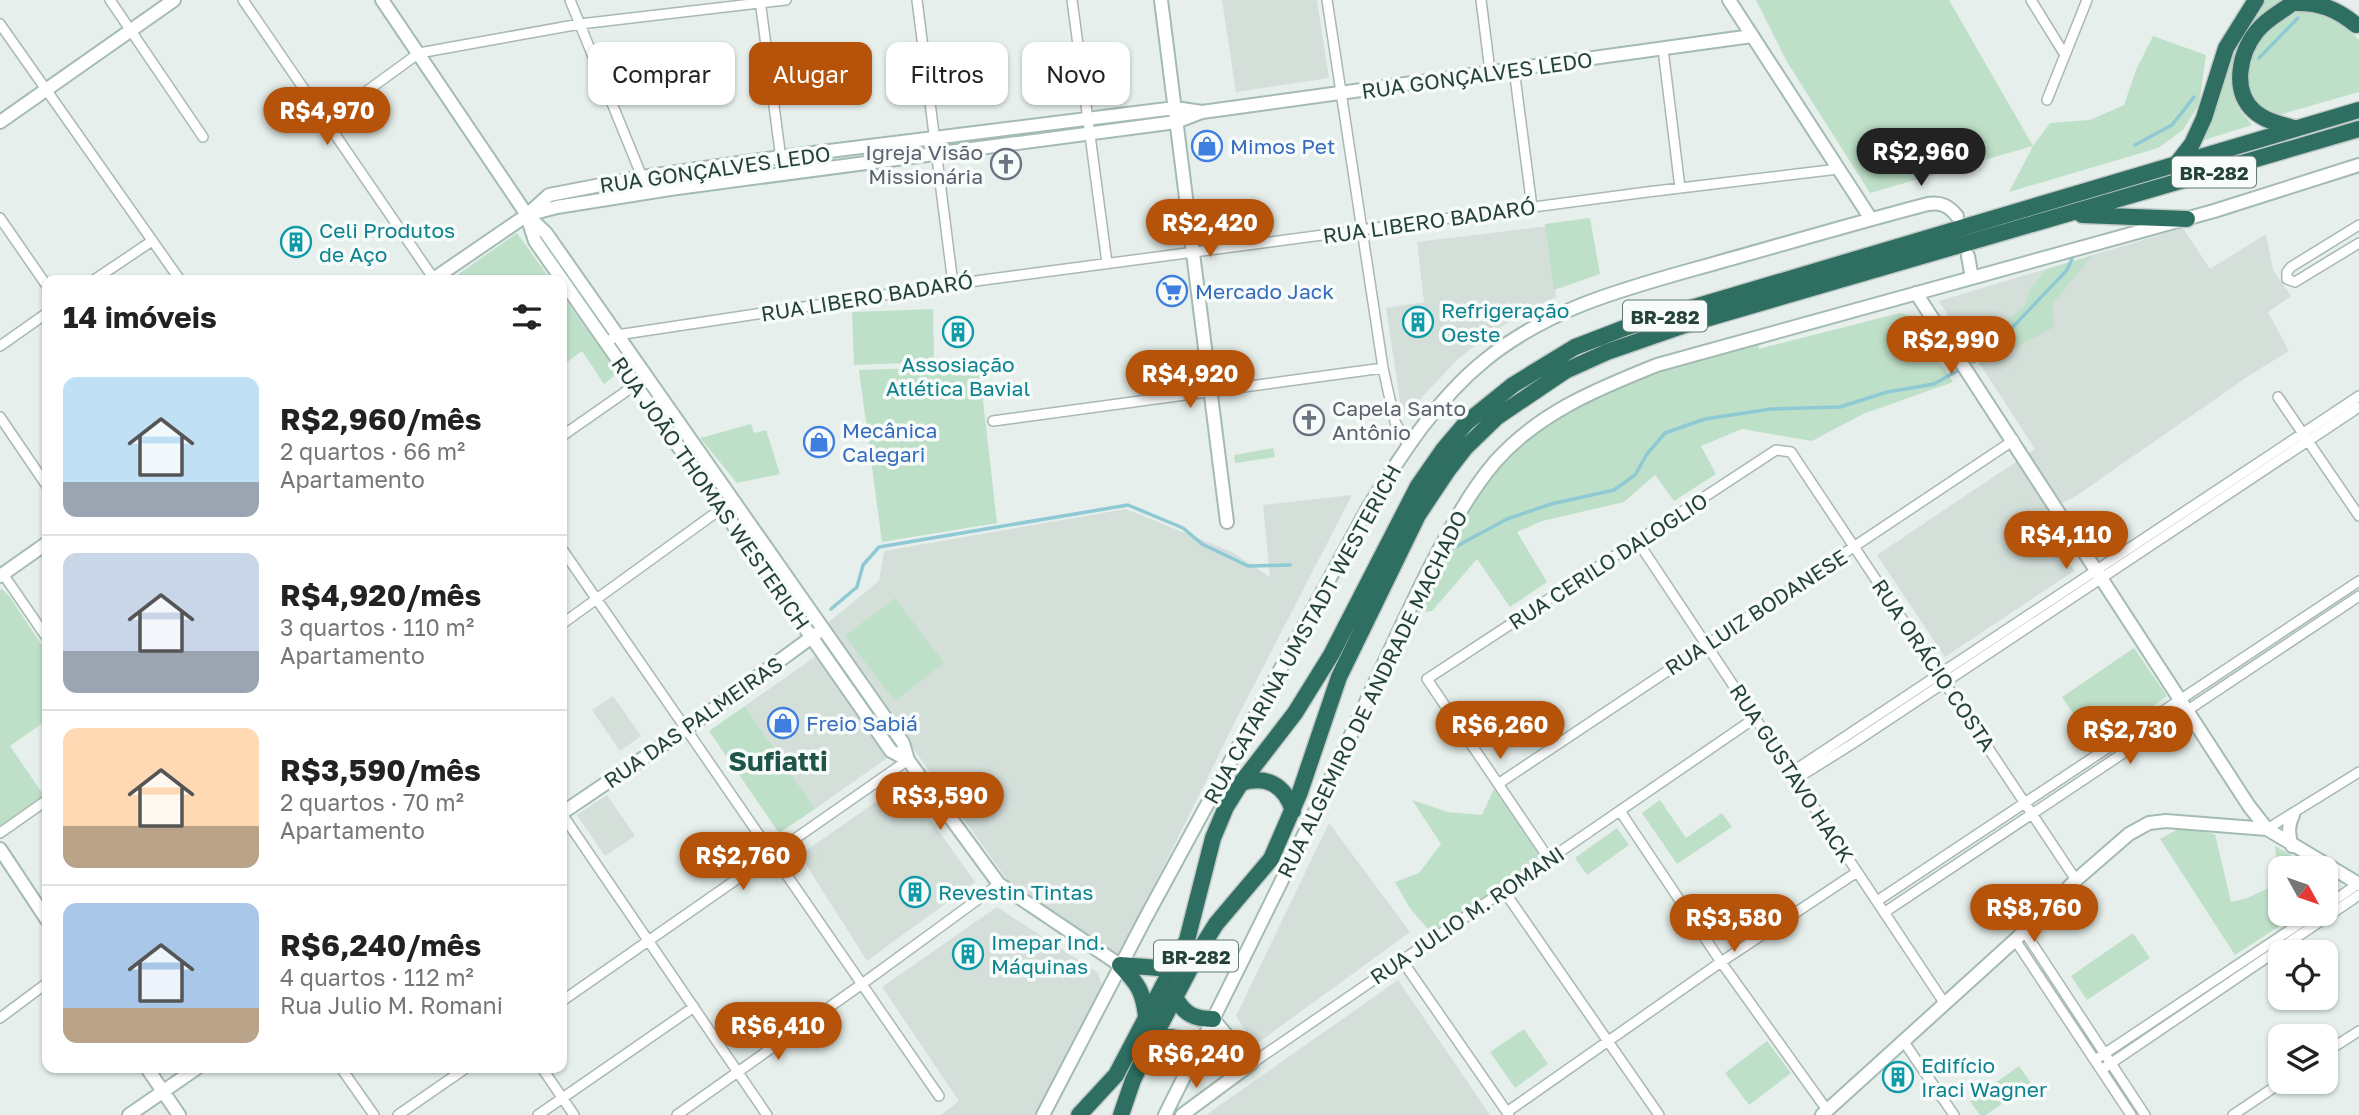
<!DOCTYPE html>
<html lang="pt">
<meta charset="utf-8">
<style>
body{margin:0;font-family:"Golos Text",sans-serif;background:#f2f2f2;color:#222;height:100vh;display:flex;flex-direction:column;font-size:26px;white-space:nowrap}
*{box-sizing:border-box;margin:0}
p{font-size:23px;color:#767676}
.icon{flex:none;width:38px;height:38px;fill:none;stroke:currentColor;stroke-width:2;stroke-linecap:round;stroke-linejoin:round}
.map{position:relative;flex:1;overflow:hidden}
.panel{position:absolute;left:42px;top:275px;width:525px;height:798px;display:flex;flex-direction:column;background:#fff;border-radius:14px;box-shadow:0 2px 5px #0004}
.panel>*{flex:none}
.top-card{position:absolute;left:588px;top:42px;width:665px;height:63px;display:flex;gap:14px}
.needle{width:46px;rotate:130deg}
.controls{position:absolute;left:2268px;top:856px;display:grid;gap:14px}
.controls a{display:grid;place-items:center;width:70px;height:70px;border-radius:14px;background:#fff;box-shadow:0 2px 5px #0004;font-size:35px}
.price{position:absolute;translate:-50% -60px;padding:0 16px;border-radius:24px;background:#b45309;color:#fff;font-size:23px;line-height:46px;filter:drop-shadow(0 2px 4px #0008)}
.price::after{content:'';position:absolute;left:50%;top:42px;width:21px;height:16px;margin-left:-10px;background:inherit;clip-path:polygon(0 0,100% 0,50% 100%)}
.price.on{background:#222;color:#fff}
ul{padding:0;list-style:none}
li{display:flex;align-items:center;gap:21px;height:175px;padding:0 21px}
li+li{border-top:2px solid #e0e0e0}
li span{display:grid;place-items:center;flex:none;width:196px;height:140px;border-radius:14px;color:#555}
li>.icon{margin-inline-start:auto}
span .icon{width:84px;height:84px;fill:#fffc;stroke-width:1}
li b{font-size:30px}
h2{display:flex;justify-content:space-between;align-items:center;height:84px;padding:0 21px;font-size:30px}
.pill{padding:0 24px;border-radius:14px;background:#fff;box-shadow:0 2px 5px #0004;font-size:24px;line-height:63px}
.pill.on{background:#b45309;color:#fff}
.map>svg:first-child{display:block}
</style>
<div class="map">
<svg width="2359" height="1115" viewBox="0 0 2359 1115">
<rect width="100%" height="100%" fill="#e6efeb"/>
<!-- built -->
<path fill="#d4dfda" d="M1222 0H1317L1329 78 1236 92Z
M1548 226 1556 297 1528 310 1488 335 1458 359 1407 413 1402 414 1386 308 1424 302 1417 242Z
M2183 228 2210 269 2266 234 2273 270 2291 296 2268 312 2289 351 2250 375 2073 498 2037 515 2074 571 1945 657 1877 555 2035 449 1939 301Z
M1352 495 1239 714 1118 959 1008 881 825 625 879 581 884 551 1126 509 1232 552 1270 577 1263 505Z
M816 656 887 758 815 809 745 706Z
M613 696 641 736 620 751 592 710Z
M904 782 975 882 867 961 800 855Z
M607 795 635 836 605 856 577 815Z
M1329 823 1410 932 1255 1045 1236 1016Z
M997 907 1098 973 1102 986 1037 1115H941L959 1101 882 987Z
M1398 980 1490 1115H1206Z"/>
<!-- green -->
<path fill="#bfe0c8" d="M1756 0H1949L2033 146 2050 123 2090 120 2124 105 2136 70 2153 36 2206 55 2199 104 2183 130 2158 148 2009 192 2033 146 1870 193 1787 62Z
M2259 0H2289C2264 27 2220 61 2236 102 2239 111 2247 118 2252 125L2201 141 2222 64Z
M2305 8 2337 19 2359 40V92L2282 114 2265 110 2248 93 2245 76 2259 38 2286 14Z
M1590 218 1600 274 1554 290 1545 224Z
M517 233 551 280H450Z
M2092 256 2053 303 2054 327 1981 366 1963 338 1985 321 2007 320 2024 307 2030 289 2047 269Z
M562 295 618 373 604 384 582 351 562 366Z
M933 309 934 362 854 365 852 312Z
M1900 313 1907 315 1953 382 1863 414 1812 441 1742 429 1701 446 1716 474 1674 501 1655 475 1624 502 1542 521 1517 532 1547 582 1510 607 1477 559 1432 611 1411 614 1485 483 1528 433 1603 387 1763 336 1758 349Z
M979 366 997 523 882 542 859 370Z
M751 424 754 433 766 430 780 474 737 483 700 438Z
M1273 448 1275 457 1235 463 1234 455Z
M2 589 10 597 47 653V720L10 746 47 800 0 832V590Z
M895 598 944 663 895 701 845 636Z
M2134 648 2167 696 2095 746 2062 697Z
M745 706 815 809 779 833 709 731Z
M1494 789 1543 857 1432 934 1409 907 1395 882 1419 873 1441 844 1412 800 1448 812 1482 815Z
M1660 800 1686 838 1722 813 1732 827 1677 864 1642 813Z
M1617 828 1629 845 1587 875 1575 858Z
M2180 828 2215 834 2231 902 2247 898 2278 884 2275 846 2313 868H2280V914H2298L2235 955 2160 839Z
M2133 933 2150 958 2087 1000 2071 976Z
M1524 1029 1548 1064 1515 1088 1490 1052Z
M1767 1041 1791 1073 1749 1105 1725 1073Z
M2019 1066 2031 1083 1986 1115H1980L1970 1101Z"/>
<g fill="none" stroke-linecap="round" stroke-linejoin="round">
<!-- stream -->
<path stroke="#8ec9d4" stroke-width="3.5" d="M2259 58 2298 18
M2135 145 2172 125 2194 97
M1973 362 1989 352 2067 270 2072 259
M1457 546 1507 519 1551 504 1614 490 1635 475 1647 454 1665 433 1705 419 1771 409 1840 407 1887 392 1934 384 1957 371
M831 609 857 587 863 565 879 547 1128 505 1183 528 1202 544 1248 566 1290 565"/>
<!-- street casing -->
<g stroke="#a8b8b2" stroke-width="12">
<path id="street" d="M110 0 203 137
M243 0 434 279
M570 0 642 177 644 193
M760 0 783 174
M917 0 953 284
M1072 0 1107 263
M1327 0 1383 368 1395 422 1408 445
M1481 0 1490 71
M2031 0 2065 55
M0 24 180 280
M1663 49 1680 188
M1514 69 1532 207
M2047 100 2087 0
M327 120 419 53 580 24 786 0
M0 218 47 286
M2359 225 2291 267 2287 272V279L2295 282 2359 243
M94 280 152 241
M606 343 617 335 983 280 1647 192 1838 169
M0 346 47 313
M2278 397 2359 516
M0 417 47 486
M993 421 1383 368
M562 436 638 383
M1638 542 1945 1004
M562 549 939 1096
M3 574 47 638
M562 624 725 506
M1792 772 2359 396
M1796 779 1852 744 2359 407
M1498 784 2014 440
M1620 811 1721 962 1827 1110
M562 814 767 1115
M2267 829 2359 772
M0 833 47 800
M1549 859 1427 679 1776 450 1791 452 2076 880
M1504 891 1659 1115
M1877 901 2359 581
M2326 906 2358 884
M1885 912 2359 596
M2024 931 2145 1115
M2015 940 2131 1115
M1401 959 1509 1115
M562 1001 908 760
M0 1018 47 983
M1904 1042 1954 1115
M2326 1052 2359 1031
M2095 1060 2314 914
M1251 1064 1755 718
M341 1068 374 1115
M542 1068 574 1115
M2101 1070 2359 895
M1507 1112 1721 962 1857 872
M398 1115 466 1068
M538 1115 694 1007
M677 1115 862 984 999 884
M2233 1115 2282 1082"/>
</g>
<!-- secondary casing -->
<g stroke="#a4bbb3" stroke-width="16">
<path id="secondary" d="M382 0 527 215 546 233 903 743 908 760 999 884 1120 965
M1161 0 1227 522
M1729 0 1871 219
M0 122 174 0
M527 215 557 207 670 189 1176 122 1202 112 1752 36
M527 216 535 241 891 751 908 760
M1968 256 1972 278
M432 280 527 215 549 195 642 177 781 157 1175 108 1202 112
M1916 293 2249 806 2267 829 2359 884
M0 576 47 543
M562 813 686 729 816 634
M2292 846C2288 833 2288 826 2293 815
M0 849 47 920
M1213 1019 1251 1064
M1198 1049 1220 1058 1251 1064
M147 1068 179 1115
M129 1115 197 1068
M1043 1115 1145 919 1369 506C1402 454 1436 400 1484 361 1553 304 1639 285 1723 261 1791 242 1859 222 1928 204 1941 202 1949 206 1957 216
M1165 1115C1226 993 1288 872 1345 748 1372 689 1399 629 1428 571 1448 533 1467 495 1495 462 1538 413 1597 389 1657 365L2214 211 2359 165
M1182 1115 1251 1064
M1822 1115 2015 940 2076 880 2129 834 2149 823 2166 821 2267 829"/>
</g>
<!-- highway casing -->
<g stroke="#c2cac8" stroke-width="19">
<path id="highway" d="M2294 3C2319 2 2337 9 2356 25
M2294 128C2280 124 2265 121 2254 111 2231 90 2240 52 2257 31 2268 17 2284 11 2296 0
M2178 162 2192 144 2204 118 2226 48 2256 0
M2082 215 2187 219
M1241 783C1267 775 1285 785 1293 811
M1120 965C1138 984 1143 991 1146 1016
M1120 965 1159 968 1176 961
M1175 997C1184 1014 1194 1019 1213 1019
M1153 1039C1171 1033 1182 1039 1198 1049
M1079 1115 1116 1075 1187 940 1213 838 1226 807 1241 783 1295 713 1331 655 1418 486 1443 450 1466 423 1513 385 1575 347 1627 327 2359 110
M1121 1115 1133 1080 1153 1039 1201 948 1216 924 1271 859 1300 792 1339 677 1418 515 1448 470 1465 448 1497 417 1565 371 1607 352 1685 325 2359 129"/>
</g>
<!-- street -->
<use href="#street" stroke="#fff" stroke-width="9"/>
<!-- secondary -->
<use href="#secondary" stroke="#fff" stroke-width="12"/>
<!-- highway -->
<use href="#highway" stroke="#2f6f62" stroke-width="16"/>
</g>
<!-- icons -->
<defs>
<g id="shop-ring" transform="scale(1.575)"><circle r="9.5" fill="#f7fbf9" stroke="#3f7fe0" stroke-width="1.5"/><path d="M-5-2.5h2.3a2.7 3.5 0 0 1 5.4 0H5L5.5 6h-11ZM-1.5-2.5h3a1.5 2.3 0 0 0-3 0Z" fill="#3f7fe0"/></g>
<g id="church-ring" transform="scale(1.575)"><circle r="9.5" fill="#f7fbf9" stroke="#6b7280" stroke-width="1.5"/><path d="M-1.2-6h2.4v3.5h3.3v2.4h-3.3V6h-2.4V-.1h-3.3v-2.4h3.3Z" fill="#6b7280"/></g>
<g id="building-ring" transform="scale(1.575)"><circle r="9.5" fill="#f7fbf9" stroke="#0f9aa8" stroke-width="1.5"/><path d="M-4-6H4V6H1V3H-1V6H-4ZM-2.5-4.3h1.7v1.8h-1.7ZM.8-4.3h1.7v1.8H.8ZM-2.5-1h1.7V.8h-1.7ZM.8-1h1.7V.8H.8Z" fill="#0f9aa8"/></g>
<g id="supermarket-ring" transform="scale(1.575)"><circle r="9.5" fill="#f7fbf9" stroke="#3f7fe0" stroke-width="1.5"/><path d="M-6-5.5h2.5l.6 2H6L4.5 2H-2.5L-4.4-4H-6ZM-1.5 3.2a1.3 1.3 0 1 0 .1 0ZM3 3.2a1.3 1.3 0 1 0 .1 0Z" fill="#3f7fe0"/></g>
</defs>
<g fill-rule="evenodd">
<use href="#shop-ring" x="1207" y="146"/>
<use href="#church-ring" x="1006" y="164"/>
<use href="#building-ring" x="296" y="242"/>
<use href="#supermarket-ring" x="1172" y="291"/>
<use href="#building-ring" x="1418" y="322"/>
<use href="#building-ring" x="958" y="332"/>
<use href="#church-ring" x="1309" y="420"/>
<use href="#shop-ring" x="819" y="442"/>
<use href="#shop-ring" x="783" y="723"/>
<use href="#building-ring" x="915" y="892"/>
<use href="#building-ring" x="968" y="954"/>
<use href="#building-ring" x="1898" y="1077"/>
</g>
<g text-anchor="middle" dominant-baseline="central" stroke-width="7" stroke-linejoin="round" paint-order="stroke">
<!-- shield labels -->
<g fill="#f7fbf9" stroke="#637a73" stroke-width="2">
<rect x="2172" y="156.5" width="84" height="31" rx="5"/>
<rect x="1623" y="300.5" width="84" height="31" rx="5"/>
<rect x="1154" y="940.5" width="84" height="31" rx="5"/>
</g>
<g font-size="19" font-weight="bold" fill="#24423a">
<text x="2214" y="172">BR-282</text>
<text x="1665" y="316">BR-282</text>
<text x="1196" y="956">BR-282</text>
</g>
<!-- street labels -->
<g font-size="21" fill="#24423a" stroke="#f7fbf9">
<text transform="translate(1477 75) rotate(-8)">RUA GONÇALVES LEDO</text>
<text transform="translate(715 169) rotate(-8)">RUA GONÇALVES LEDO</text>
<text transform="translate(1429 221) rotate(-8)">RUA LIBERO BADARÓ</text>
<text transform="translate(867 297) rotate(-9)">RUA LIBERO BADARÓ</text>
<text transform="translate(711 493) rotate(55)">RUA JOÃO THOMAS WESTERICH</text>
<text transform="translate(1608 561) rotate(-33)">RUA CERILO DALOGLIO</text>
<text transform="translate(1756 612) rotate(-33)">RUA LUIZ BODANESE</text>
<text transform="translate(1302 634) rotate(-61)">RUA CATARINA UMSTADT WESTERICH</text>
<text transform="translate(1934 665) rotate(56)">RUA ORÁCIO COSTA</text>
<text transform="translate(1372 694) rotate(-64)">RUA ALGEMIRO DE ANDRADE MACHADO</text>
<text transform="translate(693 722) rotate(-35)">RUA DAS PALMEIRAS</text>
<text transform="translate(1792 773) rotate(57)">RUA GUSTAVO HACK</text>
<text transform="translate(1467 915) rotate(-34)">RUA JULIO M. ROMANI</text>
</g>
<!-- shop labels -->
<g font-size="21" fill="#366cbe" stroke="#f7fbf9" text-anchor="start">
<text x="1230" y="146">Mimos Pet</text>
<text x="1195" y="291">Mercado Jack</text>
<text x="842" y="430">Mecânica<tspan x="842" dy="24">Calegari</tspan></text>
<text x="806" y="723">Freio Sabiá</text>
</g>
<!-- worship labels -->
<g font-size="21" fill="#5b616d" stroke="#f7fbf9" text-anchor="end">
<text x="983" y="152">Igreja Visão<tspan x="983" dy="24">Missionária</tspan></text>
<text x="1332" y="408" text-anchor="start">Capela Santo<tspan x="1332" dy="24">Antônio</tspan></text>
</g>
<!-- culture labels -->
<g font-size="21" fill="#0d838f" stroke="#f7fbf9" text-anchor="start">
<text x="319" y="230">Celi Produtos<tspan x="319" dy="24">de Aço</tspan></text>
<text x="1441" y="310">Refrigeração<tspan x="1441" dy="24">Oeste</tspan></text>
<text x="958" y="364" text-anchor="middle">Assosiação<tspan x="958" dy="24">Atlética Bavial</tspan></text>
<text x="938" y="892">Revestin Tintas</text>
<text x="991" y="942">Imepar Ind.<tspan x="991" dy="24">Máquinas</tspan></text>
<text x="1921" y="1065">Edifício<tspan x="1921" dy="24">Iraci Wagner</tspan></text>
</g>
<!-- district labels -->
<g font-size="28" font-weight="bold" fill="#1f5548" stroke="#f7fbf9">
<text x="778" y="760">Sufiatti</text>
</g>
</g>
</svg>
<div class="controls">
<a><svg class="needle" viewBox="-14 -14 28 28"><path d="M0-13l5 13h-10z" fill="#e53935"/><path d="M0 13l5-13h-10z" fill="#767676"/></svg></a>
<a><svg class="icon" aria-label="locate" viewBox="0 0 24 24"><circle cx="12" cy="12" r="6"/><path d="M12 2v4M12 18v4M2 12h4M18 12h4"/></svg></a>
<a><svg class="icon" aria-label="layers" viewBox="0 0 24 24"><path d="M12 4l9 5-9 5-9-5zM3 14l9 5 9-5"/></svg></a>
</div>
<b class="price" style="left:327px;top:147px">R$4,970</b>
<b class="price on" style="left:1921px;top:188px">R$2,960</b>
<b class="price" style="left:1210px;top:259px">R$2,420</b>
<b class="price" style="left:1951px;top:376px">R$2,990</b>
<b class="price" style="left:1190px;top:410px">R$4,920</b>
<b class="price" style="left:2066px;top:571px">R$4,110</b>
<b class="price" style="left:1500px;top:761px">R$6,260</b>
<b class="price" style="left:2130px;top:766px">R$2,730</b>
<b class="price" style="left:940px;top:832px">R$3,590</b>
<b class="price" style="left:743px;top:892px">R$2,760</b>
<b class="price" style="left:2034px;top:944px">R$8,760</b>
<b class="price" style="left:1734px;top:954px">R$3,580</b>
<b class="price" style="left:778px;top:1062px">R$6,410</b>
<b class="price" style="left:1196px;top:1090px">R$6,240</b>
<div class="top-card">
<a class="pill">Comprar</a>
<a class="pill on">Alugar</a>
<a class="pill">Filtros</a>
<a class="pill">Novo</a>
</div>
<section class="panel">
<h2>14 imóveis<svg class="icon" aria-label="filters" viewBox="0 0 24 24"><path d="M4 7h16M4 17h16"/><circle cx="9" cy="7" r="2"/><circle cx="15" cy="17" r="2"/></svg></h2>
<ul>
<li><span style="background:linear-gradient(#bfe0f5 75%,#9aa5b1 0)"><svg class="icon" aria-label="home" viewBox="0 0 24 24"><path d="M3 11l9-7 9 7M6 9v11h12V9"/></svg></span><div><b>R$2,960/mês</b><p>2 quartos · 66 m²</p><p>Apartamento</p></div></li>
<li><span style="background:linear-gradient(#c9d6e8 70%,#9aa5b1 0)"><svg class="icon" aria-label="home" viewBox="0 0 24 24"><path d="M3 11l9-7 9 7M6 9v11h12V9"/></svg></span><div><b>R$4,920/mês</b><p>3 quartos · 110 m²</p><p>Apartamento</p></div></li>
<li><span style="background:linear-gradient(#ffd9b3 70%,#b9a48a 0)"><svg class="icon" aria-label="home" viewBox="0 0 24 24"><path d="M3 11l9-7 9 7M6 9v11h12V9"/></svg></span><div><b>R$3,590/mês</b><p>2 quartos · 70 m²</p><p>Apartamento</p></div></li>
<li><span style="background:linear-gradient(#a9c7e8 75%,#b9a48a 0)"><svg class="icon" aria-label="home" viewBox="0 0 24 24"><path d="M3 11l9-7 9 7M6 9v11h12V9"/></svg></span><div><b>R$6,240/mês</b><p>4 quartos · 112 m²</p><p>Rua Julio M. Romani</p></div></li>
</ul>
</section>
</div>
